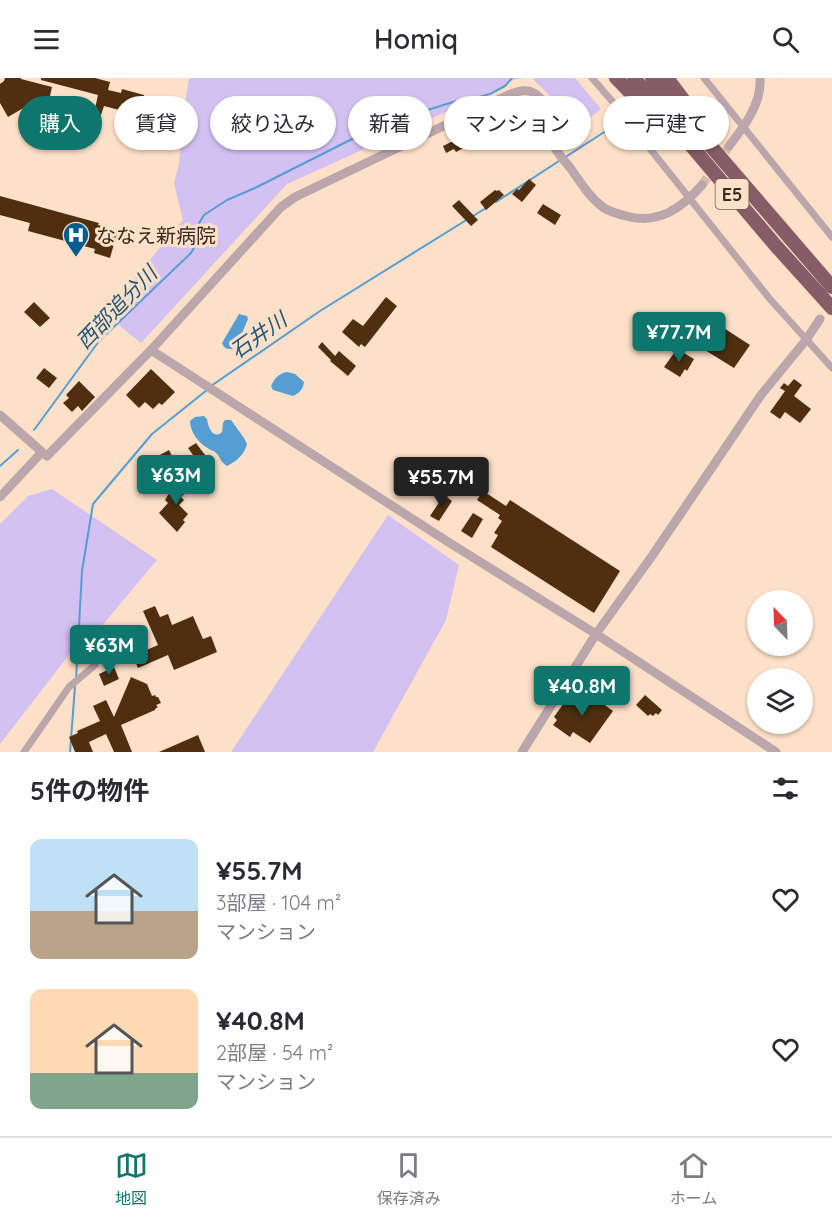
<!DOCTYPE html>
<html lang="ja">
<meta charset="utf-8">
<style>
body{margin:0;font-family:Quicksand,"Noto Sans JP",sans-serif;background:#f7f7f7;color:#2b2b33;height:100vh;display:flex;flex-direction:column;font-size:22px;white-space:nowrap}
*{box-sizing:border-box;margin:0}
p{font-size:20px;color:#7c7c81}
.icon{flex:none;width:33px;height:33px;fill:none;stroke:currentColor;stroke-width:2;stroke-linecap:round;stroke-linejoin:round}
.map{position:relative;height:674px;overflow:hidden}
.sheet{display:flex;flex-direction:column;background:#fff;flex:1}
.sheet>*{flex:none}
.top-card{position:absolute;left:18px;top:18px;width:796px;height:54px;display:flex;gap:12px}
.needle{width:39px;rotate:337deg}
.fabs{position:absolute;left:747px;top:512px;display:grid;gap:12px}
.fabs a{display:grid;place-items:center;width:66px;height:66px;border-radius:50%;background:#fff;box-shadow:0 2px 4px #0004;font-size:30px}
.price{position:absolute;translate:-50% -51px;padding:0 14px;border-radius:6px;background:#0f766e;color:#fff;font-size:20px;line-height:39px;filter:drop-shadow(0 2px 3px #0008)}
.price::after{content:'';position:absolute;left:50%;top:36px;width:18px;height:14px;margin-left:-9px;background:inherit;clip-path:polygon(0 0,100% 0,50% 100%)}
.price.current{background:#222;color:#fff}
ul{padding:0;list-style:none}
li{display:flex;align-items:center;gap:18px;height:150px;padding:0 30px}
li span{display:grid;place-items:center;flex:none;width:168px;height:120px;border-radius:12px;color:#555}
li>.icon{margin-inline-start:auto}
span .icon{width:72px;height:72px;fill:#fffc;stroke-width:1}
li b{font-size:26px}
h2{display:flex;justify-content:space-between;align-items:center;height:72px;padding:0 30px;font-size:26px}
.tag{padding:0 21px;border-radius:27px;background:#fff;box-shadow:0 2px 4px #0004;font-size:21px;line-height:54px}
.tag.current{background:#0f766e;color:#fff}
header{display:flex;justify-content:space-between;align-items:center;height:78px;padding:0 30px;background:#fff;font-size:27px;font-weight:600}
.tabs{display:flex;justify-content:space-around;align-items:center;height:84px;border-top:2px solid #e1e1e2;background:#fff;font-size:16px;color:#7c7c81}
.tabs a{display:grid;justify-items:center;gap:3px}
.tabs .current{color:#0f766e}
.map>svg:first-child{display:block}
</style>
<header><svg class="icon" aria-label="menu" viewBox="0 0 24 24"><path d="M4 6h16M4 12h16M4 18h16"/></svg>Homiq<svg class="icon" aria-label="search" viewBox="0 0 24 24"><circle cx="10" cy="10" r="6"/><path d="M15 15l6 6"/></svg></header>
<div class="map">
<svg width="832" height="674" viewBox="0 0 832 674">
<rect width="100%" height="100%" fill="#fde0c8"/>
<!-- green -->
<path fill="#d3c1f2" d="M189 0H525L513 2 498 12 479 19 287 106 141 265 105 236 183 142 174 105 179 86 183 37Z
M532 0H575L601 31 563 61 556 46 554 22Z
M52 411 157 482 85 568 72 573 0 666V446L28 418Z
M388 437 459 487 446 542 373 674H231Z"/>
<!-- water -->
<path fill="#559ed3" d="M239 236 247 238 248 241 238 265 232 271C226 271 224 270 222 265Z
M287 294 295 296 304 304C303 311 300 315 293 318L273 312 271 308C275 300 278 296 287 294Z
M204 338 207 341C208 349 213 362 222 354L223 345 225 342H231L244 360 247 366C244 377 237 383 227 388 221 384 221 382 218 377 214 372 214 374 209 371 199 366 190 354 190 343L195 339Z"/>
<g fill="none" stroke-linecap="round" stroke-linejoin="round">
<!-- stream -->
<path stroke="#559ed3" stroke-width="2" d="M564 80 640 31
M496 124 559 83
M473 138 486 130
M211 308 320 233 468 141
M34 352 99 263 191 175 195 168V158L198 147 204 137 227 122 255 110 364 55 392 43 463 21 479 19 490 16 505 8 512 0
M0 388 18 372
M76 602 82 493 93 426 152 356 207 312
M70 674 75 608"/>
</g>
<!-- building -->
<path fill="#4f2f10" d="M5 0H21V1L52 9 50 18 74 25 80 35 52 50 37 22 8 39 0 25V6L4 3Z
M41 0H95L110 4 108 12 121 15 122 11 144 17V19L157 23 155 27 172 32 169 45 104 28 101 37 94 35 98 17 41 2Z
M481 52 485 59 456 74 454 71 446 75 443 68 457 61 458 64Z
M529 101 536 107 522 124 512 116 517 111 519 112Z
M495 112 497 113 499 112 504 117 486 132 480 124Z
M0 118 99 145 98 147 118 152 110 180 94 175 95 171 28 153 30 145 0 137Z
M459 122 478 142 471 148 452 128Z
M543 126 561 137 555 147 537 135Z
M386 219 397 228 365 269 361 266 359 269 342 254 353 241 363 248Z
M34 224 50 240 40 249 24 234Z
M716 245 750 267 734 290 700 269Z
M322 264 335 278 339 273 356 288 348 298 330 283 331 282 318 269Z
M677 271 694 281 687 293 685 291 680 299 664 289Z
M44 290 57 300 49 310 36 300Z
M151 291 175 314 162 327 159 325 153 331 145 324 139 330 126 317Z
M794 301 802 307 794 318 811 331 800 345 785 334 780 341 770 334 785 313 780 310 784 305 788 308Z
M79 303 95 319 82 333 78 328 72 334 63 325 69 320 66 317Z
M196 365 211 385 209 386 211 389 202 398 193 387 196 385 191 378 193 377 188 370Z
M169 372 172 378 149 391 145 385Z
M188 401 194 407 181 419 184 422 179 427 188 436 183 442 185 444 177 454 159 435 168 425 165 422 168 417Z
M483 413 506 428 510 422 620 493 594 535 491 469 498 457 494 455 502 443 498 440 500 437 477 422Z
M444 417 452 423 439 443 430 438Z
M473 435 483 441 472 460 461 453Z
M155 528 160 539 168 536 172 547 193 538 203 561 211 558 217 574 174 592 168 577 138 590 133 578 158 567 143 533Z
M114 589 119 601 104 608 99 596Z
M131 599 147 606 152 618 155 617 156 619H158L161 625 156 627 158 629 155 631V632L121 647 132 674H114L106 656 89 664 93 674H75L69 659 78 655 77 653 100 643 93 628 106 622 114 639Z
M571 615 580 622 582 619 587 622 591 617 613 633 590 665 573 654 570 659 553 647 557 642 554 639Z
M645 617 662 632 658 637 656 635 653 638 650 636 648 638 636 627Z
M198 657 205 674H159Z"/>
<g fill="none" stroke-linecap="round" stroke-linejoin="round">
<!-- tertiary-tunnel -->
<path stroke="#d5bba6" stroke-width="9" stroke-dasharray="9 4.5" stroke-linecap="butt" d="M702 107 729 68"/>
<!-- minor -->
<path stroke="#bba6ab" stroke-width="7" d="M592 0 612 23 769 220 832 290
M704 0 832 159
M24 674 69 609 95 587"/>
<!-- tertiary -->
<path stroke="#bba6ab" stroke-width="9" d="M729 68C744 49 762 25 760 0
M151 272 445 462 596 556 776 674
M0 337 42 374
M0 419 42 374 47 378 151 272 281 129 295 119 508 17C518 13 528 9 538 18 551 29 543 43 548 57 552 69 563 81 571 91 581 105 590 120 604 130 611 134 618 136 626 138 658 147 682 130 702 107
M522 674 596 556 652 478 761 317 806 262 820 241"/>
<!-- motorway -->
<path stroke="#865c67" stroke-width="14" d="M616 0 678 64
M634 0 776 168 832 230
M652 0 832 209
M667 0 691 32"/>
</g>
<!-- icons -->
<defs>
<g id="hospital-pin" transform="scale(1.35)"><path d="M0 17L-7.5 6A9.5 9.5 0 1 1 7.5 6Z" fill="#015d8e" stroke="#fde0c8"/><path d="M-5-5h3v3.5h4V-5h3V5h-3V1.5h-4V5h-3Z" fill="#fff"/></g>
</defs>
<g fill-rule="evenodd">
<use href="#hospital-pin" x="76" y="157"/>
</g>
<g text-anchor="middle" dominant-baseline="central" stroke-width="6" stroke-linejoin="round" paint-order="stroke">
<!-- shield labels -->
<rect fill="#fde0c8" stroke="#726051" stroke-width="1.5" x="715.5" y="101" width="33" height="30" rx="4.5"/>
<g font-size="18" font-weight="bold" fill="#37291e">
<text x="732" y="116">E5</text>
</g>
<!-- poi labels -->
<g font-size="20" fill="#37291e" stroke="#fde0c8" text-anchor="start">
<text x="96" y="157">ななえ新病院</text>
</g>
<!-- water labels -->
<g font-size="21" font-style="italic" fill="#21567b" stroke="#fde0c8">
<text transform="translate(116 229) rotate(-46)">西部追分川</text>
<text transform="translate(258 257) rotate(-35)">石井川</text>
</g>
</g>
</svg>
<div class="fabs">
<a><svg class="needle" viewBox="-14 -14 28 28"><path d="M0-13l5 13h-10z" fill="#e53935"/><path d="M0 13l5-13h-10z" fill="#7c7c81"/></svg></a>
<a><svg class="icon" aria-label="layers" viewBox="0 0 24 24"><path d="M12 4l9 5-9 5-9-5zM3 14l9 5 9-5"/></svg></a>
</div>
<b class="price" style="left:679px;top:285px">¥77.7M</b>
<b class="price" style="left:176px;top:428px">¥63M</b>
<b class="price current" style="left:441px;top:430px">¥55.7M</b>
<b class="price" style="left:109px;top:598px">¥63M</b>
<b class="price" style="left:582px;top:639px">¥40.8M</b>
<div class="top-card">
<a class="tag current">購入</a>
<a class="tag">賃貸</a>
<a class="tag">絞り込み</a>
<a class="tag">新着</a>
<a class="tag">マンション</a>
<a class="tag">一戸建て</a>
</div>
</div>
<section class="sheet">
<h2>5件の物件<svg class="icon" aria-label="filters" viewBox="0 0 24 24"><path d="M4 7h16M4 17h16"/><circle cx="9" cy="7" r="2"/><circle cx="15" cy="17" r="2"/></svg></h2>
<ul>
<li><span style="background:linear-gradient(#bfe0f5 60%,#b9a48a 0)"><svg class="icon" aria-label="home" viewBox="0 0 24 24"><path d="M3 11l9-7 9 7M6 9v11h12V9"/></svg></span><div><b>¥55.7M</b><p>3部屋 · 104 m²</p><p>マンション</p></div><svg class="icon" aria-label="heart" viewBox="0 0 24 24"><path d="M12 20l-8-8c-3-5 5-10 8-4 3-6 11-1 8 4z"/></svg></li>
<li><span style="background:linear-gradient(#ffd9b3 70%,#7fa58c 0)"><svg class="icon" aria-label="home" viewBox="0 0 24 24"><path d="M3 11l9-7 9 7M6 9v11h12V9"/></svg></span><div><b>¥40.8M</b><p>2部屋 · 54 m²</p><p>マンション</p></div><svg class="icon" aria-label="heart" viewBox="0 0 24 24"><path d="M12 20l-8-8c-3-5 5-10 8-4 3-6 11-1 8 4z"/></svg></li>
</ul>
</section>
<nav class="tabs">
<a class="current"><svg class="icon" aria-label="map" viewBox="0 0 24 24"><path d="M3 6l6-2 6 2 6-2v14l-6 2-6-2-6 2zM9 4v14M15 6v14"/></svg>地図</a>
<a><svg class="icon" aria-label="saved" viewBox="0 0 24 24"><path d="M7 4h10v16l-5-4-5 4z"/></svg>保存済み</a>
<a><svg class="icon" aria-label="home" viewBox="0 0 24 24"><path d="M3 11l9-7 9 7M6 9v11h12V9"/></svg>ホーム</a>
</nav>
